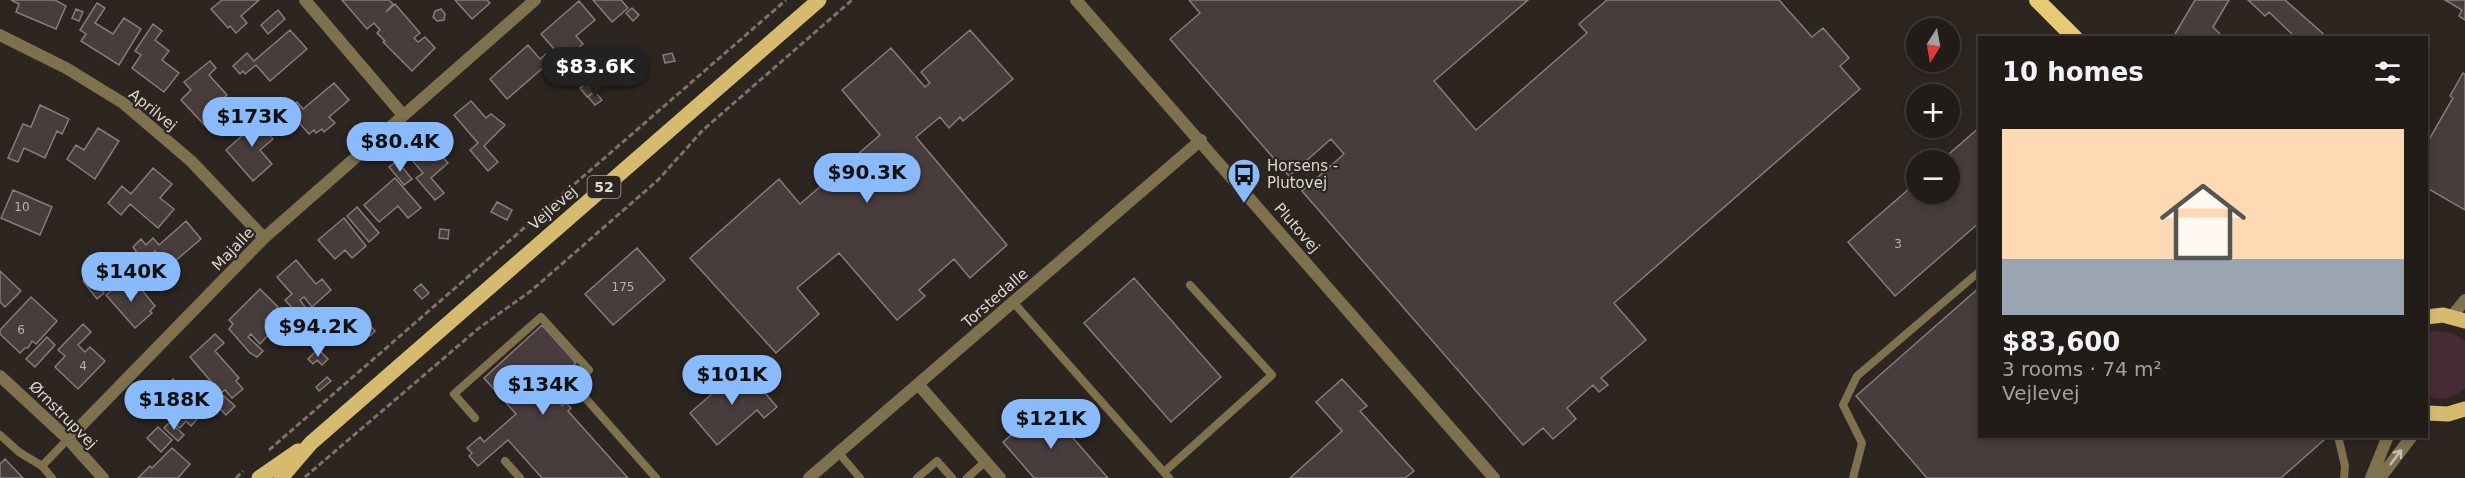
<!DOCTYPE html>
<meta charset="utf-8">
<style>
body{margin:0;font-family:"DejaVu Sans",sans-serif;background:#2a2521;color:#f1f3f6;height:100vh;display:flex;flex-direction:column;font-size:22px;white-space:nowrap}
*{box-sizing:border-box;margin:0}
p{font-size:20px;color:#a2a1a2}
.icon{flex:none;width:33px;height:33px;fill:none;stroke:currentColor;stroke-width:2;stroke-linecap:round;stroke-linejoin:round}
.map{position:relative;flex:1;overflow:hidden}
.details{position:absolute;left:1978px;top:36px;width:450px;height:402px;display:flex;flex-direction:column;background:#221c18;border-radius:0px;box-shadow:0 3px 9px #0003,0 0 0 2px #3f3a37}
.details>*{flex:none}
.needle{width:39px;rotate:191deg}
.fabs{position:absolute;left:1906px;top:18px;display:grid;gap:12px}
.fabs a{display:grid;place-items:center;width:54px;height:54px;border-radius:50%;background:#221c18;box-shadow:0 3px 9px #0003,0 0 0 2px #3f3a37;font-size:30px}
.price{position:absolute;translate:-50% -51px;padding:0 14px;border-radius:21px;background:#89bafc;color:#111;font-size:20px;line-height:39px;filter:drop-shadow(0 2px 3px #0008)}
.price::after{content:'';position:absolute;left:50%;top:36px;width:18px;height:14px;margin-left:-9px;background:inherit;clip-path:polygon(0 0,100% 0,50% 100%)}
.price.active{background:#222;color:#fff}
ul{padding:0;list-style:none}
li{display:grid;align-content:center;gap:12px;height:318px;padding:0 24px}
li+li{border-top:2px solid #3f3a37}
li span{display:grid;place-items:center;height:186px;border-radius:0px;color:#555}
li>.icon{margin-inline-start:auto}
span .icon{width:108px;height:108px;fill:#fffc;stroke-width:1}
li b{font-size:26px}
h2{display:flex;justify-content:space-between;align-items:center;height:72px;padding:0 24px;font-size:26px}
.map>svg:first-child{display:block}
</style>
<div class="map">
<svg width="2465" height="478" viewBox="0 0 2465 478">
<rect width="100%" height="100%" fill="#2d2520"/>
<!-- green -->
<path fill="#482a37" d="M2434 331 2453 333 2465 341V388C2453 398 2442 401 2427 396V334Z"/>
<!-- building -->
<path fill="#483d3c" stroke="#887b7a" stroke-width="1.5" d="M11 0H55L66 6 56 29 16 12 19 4Z
M222 0H259L241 16 247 23 236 33 230 26 228 28 211 9Z
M342 0H389L393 4 386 12 395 4 420 33 414 38 418 42 425 37 435 48 412 71 383 42 385 41 377 33 380 30 374 23 367 29Z
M455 0H487L490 3 472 19Z
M593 0H621L628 8 612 22Z
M1189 0H1528L1434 81 1476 130 1587 33 1579 24 1607 0H1779L1812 37 1823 28 1849 58 1840 66 1860 89 1614 303 1646 340 1601 378 1608 385 1599 392 1593 385 1567 408 1576 419 1553 439 1543 428 1523 445 1302 191 1344 154 1331 139 1289 176 1170 39 1200 13Z
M2195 0H2229L2213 27 2224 38H2179L2175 34Z
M2248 0H2285L2328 38H2291L2293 35 2269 12 2265 16Z
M2445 0H2465V20L2459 16 2462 10Z
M579 1 595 20 576 36 583 44 567 58 577 69 567 78 560 71 553 77 544 67 507 99 490 79 528 45 540 59 546 54 548 57 555 50 541 34Z
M97 3 105 8 95 23 113 34 124 18 141 29 119 65 81 41 86 34 80 30Z
M632 8 639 15 633 21 626 13Z
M76 9 83 12 79 21 72 18Z
M441 9 445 14 444 20 437 21 433 17 435 11Z
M278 10 285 19 268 34 261 25Z
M153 24 162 31 155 40 169 51 162 60 179 73 164 92 132 68 141 55 135 51Z
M290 30 307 49 270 81 256 65 245 74 243 71 240 74 233 66 247 53 254 61Z
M970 30 1013 79 963 121 960 117 949 128 940 117 916 137 1007 245 970 278 954 259 919 290 925 296 897 320 839 253 797 288 819 314 776 353 690 258 779 179 800 204 880 135 842 90 891 48 925 87 930 83 921 72Z
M672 53 675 61 665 63 663 55Z
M210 61 216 68 209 75 227 95 217 104 228 116 211 132 181 100 191 90 184 82Z
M2463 73 2465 74V210L2427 188V143L2453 98 2450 96Z
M334 83 349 100 329 117 335 123 324 132 322 129 316 133 314 130 309 134 295 118 289 124 281 115 297 102 303 109Z
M586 84 593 92 587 97 580 88Z
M595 92 602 100 595 105 588 97Z
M471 101 486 118 491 114 505 125 484 146 498 162 488 171 470 150 478 143 454 115Z
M40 105 69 119 62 134 57 131 45 158 24 148 18 162 8 158 23 124 31 127Z
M259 112 263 117 258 122 273 139 260 150 272 164 253 181 226 150 244 134 238 128Z
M1980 127V222L1895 296 1848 242 1917 182V194H1950V160H1942Z
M98 128 119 141 95 179 67 159 76 145 84 150Z
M433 132 446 147 439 153 448 163 431 178 444 193 435 200 416 178 423 173 407 154Z
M397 161 412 179 404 185 389 167Z
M153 168 172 184 160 198 174 209 158 228 130 204 121 215 108 203 122 186 131 194Z
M395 178 421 208 408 218 398 206 379 222 364 205Z
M13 190 52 207 40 235 1 218Z
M497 202 512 210 507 220 491 212Z
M357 207 379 233 369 242 347 216Z
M344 218 366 246 352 258 345 250 335 259 318 240Z
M186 221 201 239 168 267 155 251 143 261 133 247 141 239 146 245 153 238 159 245Z
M440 229 449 230 448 239 439 238Z
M637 248 665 280 613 325 585 294Z
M296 260 316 284 322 279 331 290 312 307 304 297 300 300 318 325 312 330 285 300 292 294 277 277Z
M0 271 21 291 5 307 0 302Z
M90 275 104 293 97 299 83 281Z
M1134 278 1221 377 1171 422 1084 323Z
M124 280 136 294 141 289 155 306 150 311 152 313 135 328 106 295Z
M421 284 429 293 422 299 414 290Z
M1980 287V436H2321L2324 440 2281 478H1927L1856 396Z
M260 289 278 307 265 320 272 327 270 333 260 344 251 334 248 337 263 351 257 357 250 353 229 329 233 324 229 320Z
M31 297 57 321 36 344 32 341 28 348H25L20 353 0 334V330Z
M368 323 375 331 370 336 362 328Z
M83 324 91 332 78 345 85 352 90 347 105 361 78 389 55 367 65 356 58 350Z
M542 325 576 363 547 389 562 406 566 403 571 408 568 411 628 478H542L508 440 478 466 469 456 472 453 467 448 480 437 484 442 516 414 484 378Z
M215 334 224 343 215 351 239 378 236 381 243 389 232 398 225 390 221 393 190 357Z
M47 337 55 345 35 367 26 359Z
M318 349 328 359 322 365 317 360 313 364 308 359Z
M743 367 777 407 764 418 757 410 717 445 690 413Z
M327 377 331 381 319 391 316 387Z
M173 379 188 393 182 399 199 417 191 426 186 421 180 428 150 401Z
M1342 379 1367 406 1360 411 1414 471 1405 478H1290L1342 431 1316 402Z
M216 389 235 406 226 415 208 396Z
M1045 406 1108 478H1034L1003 442Z
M170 422 184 435 178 441 164 428Z
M158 427 172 440 161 452 147 438Z
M172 448 190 464 178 478H138L150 466 152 468Z
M5 459 23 478H0V464Z"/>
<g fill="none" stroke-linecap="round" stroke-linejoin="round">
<!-- path -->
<path stroke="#79726d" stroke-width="3" stroke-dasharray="6 3" stroke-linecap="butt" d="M269 450 786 0
M305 477 479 328 532 290 658 180 703 130 852 0
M236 478 243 471"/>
<!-- service -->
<path stroke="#7e714e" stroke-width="8" d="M1013 302 1169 478
M475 418 454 394 541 317 589 370 573 384 656 478
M0 435 19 452 42 466 68 439
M2338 436 2345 466 2344 478
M838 452 860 478
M505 461 520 478
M42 466 52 478
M1164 472 1272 375 1190 285
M917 478 937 461 952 478
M967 478 986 461
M1853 478 1862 443 1843 405 1857 376 1980 271"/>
<!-- minor -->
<path stroke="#7e714e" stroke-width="12" d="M305 0 403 115
M1076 0 1494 478
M0 35 66 68 123 103 191 161 264 238
M2452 316 2465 300
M918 384 1000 478
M68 439 264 238 535 0
M809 478 1201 140
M2371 478 2388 436
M2380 478 2412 436"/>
<!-- tertiary -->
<path stroke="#7e714e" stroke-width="12" d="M0 376 68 439 103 478"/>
<!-- primary -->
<path stroke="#d6bb6f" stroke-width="15" d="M2427 317 2443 315 2465 321
M2427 413 2448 414 2465 409
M259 478 298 451
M281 478 311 443 819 0"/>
<!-- trunk -->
<path stroke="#e8ca76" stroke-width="16" d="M2037 0 2075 38"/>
</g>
<!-- one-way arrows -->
<defs><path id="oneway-shaft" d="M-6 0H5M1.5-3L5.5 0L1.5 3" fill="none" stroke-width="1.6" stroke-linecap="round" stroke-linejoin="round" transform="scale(1.5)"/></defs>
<use stroke="#c7bfb3" href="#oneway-shaft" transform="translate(2396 457) rotate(-53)"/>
<!-- icons -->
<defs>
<g id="bus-pin" transform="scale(1.725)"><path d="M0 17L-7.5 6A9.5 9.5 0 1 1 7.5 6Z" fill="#89bafc" stroke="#2d2520"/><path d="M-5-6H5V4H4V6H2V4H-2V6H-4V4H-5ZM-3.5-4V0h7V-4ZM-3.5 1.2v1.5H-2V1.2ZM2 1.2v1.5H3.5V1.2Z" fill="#111"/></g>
</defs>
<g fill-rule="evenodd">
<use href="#bus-pin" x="1244" y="175"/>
</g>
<g text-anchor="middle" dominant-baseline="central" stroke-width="4.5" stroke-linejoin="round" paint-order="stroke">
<!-- number labels -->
<g font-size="12" fill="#b9b2af">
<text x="22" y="207">10</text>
<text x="1898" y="244">3</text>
<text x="623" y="287">175</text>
<text x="21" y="330">6</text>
<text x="83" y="366">4</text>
</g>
<!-- shield labels -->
<rect fill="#2d2520" stroke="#aaa39f" stroke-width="1.5" x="587.5" y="176" width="33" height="22" rx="4.5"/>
<g font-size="14" font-weight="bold" fill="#dfd9d5">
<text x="604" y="187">52</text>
</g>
<!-- street labels -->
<g font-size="15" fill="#dfd9d5" stroke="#2d2520">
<text transform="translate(153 110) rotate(39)">Aprilvej</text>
<text transform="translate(553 208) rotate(-41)">Vejlevej</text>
<text transform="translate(1297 228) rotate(49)">Plutovej</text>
<text transform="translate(233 249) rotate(-46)">Majalle</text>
<text transform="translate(995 298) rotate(-41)">Torstedalle</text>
<text transform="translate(63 415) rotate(45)">Ørnstrupvej</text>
</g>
<!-- poi labels -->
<g font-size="15" fill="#dfd9d5" stroke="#2d2520" text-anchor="start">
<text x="1267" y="166">Horsens -<tspan x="1267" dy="17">Plutovej</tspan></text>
</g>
</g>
</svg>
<div class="fabs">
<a><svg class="needle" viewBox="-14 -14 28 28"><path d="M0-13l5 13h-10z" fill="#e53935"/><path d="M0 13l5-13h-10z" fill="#a2a1a2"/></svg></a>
<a>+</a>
<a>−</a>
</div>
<b class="price active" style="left:595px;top:98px">$83.6K</b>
<b class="price" style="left:252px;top:148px">$173K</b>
<b class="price" style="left:400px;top:173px">$80.4K</b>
<b class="price" style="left:867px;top:204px">$90.3K</b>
<b class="price" style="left:131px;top:303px">$140K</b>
<b class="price" style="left:318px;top:358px">$94.2K</b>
<b class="price" style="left:732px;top:406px">$101K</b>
<b class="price" style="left:543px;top:416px">$134K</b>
<b class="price" style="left:174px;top:431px">$188K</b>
<b class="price" style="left:1051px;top:450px">$121K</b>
<section class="details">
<h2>10 homes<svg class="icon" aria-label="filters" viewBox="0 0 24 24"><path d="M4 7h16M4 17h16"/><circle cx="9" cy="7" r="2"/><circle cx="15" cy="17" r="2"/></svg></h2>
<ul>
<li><span style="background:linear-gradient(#ffd9b3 70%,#9aa5b1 0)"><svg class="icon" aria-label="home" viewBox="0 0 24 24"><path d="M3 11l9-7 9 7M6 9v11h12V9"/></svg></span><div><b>$83,600</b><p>3 rooms · 74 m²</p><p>Vejlevej</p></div></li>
</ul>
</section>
</div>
